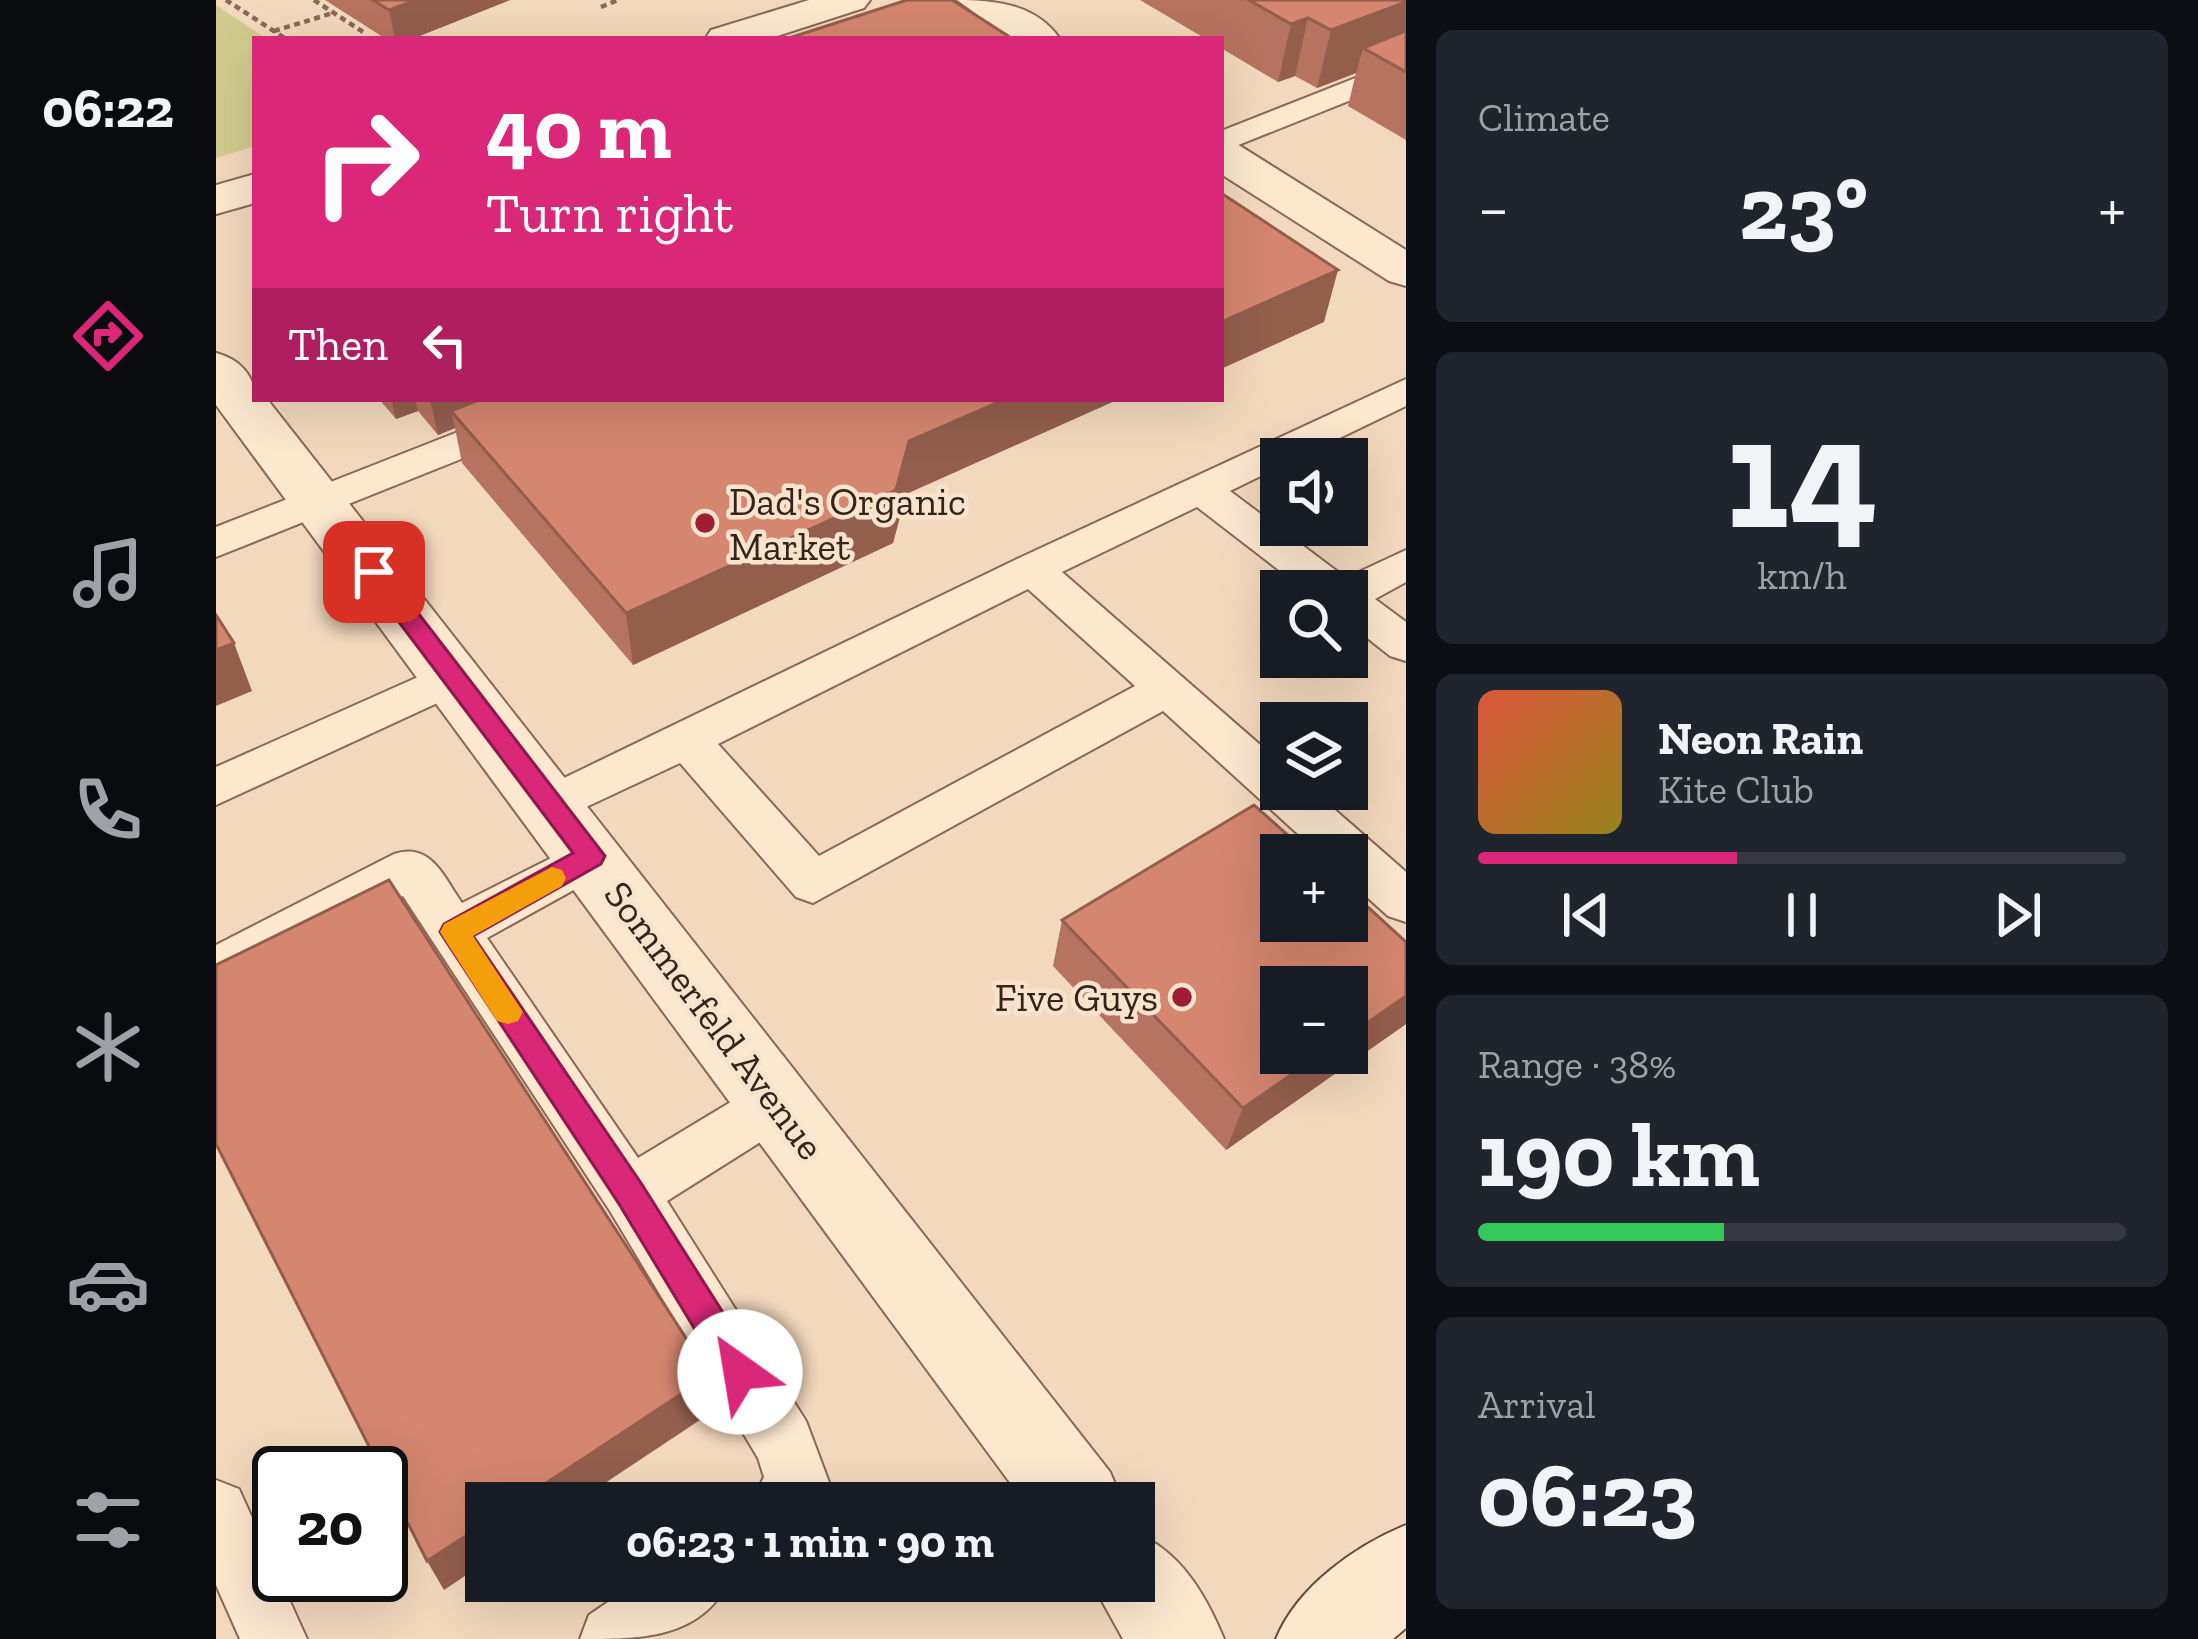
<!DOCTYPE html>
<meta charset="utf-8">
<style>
body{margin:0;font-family:"Zilla Slab",serif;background:#20242c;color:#f1f3f6;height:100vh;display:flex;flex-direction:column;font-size:45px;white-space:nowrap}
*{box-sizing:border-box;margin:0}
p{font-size:39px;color:#9ea1a6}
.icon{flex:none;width:66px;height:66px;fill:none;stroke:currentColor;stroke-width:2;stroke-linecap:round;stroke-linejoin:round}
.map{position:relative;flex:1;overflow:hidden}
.panel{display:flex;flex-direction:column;gap:30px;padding:30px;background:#0d0f14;width:792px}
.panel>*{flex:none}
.hud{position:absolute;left:36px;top:36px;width:972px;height:366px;border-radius:0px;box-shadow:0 12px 48px #0002;background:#db2777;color:#fff;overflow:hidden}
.controls{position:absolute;left:1044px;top:438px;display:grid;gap:24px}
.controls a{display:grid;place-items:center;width:108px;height:108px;border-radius:0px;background:#171b24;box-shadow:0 12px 48px #0002;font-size:60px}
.speed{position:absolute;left:36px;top:1446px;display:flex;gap:24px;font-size:60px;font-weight:700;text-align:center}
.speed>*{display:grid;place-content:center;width:156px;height:156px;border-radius:50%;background:#171b24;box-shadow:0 12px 48px #0002;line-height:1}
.speed .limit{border:6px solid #111;border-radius:18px;background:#fff;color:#111}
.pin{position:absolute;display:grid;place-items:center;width:102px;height:102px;color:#fff;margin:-51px;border-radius:24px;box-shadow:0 6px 18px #0006}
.me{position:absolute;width:132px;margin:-66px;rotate:328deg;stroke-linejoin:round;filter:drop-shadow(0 0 9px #0008)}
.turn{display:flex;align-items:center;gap:42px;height:252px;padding:0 36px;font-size:54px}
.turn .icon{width:156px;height:156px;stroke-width:2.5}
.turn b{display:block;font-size:84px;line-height:102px}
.then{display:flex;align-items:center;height:114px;padding:0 36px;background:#0003;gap:24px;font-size:45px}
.big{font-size:90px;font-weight:700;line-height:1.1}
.panel .widget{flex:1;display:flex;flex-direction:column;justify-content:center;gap:18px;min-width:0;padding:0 42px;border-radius:18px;background:#20242c}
.panel .dial{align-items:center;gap:0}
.dial b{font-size:156px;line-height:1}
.song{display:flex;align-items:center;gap:36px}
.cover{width:144px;height:144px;border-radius:18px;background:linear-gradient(135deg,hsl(10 70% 55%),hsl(50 70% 35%))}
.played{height:12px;border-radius:6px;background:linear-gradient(90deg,#db2777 40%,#363941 40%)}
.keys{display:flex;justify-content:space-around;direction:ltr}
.heat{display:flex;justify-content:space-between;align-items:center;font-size:66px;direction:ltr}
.charge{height:18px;border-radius:9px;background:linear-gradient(90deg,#34c759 38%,#363941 0)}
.trip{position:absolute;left:249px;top:1482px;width:690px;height:120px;border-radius:0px;background:#171b24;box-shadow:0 12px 48px #0002;font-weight:700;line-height:120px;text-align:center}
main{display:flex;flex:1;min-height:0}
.tabs{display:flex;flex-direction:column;width:216px;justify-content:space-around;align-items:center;background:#090b0e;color:#9ea1a6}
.tabs .icon{width:84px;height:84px}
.tabs .current{color:#db2777}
.tabs b{font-size:54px;color:#f1f3f6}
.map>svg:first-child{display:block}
.green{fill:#d0cc8f}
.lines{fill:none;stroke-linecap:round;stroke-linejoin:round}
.service-casing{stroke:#8b6754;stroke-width:4}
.minor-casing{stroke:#8b6754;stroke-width:4}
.secondary-casing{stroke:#6c4837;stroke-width:4}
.path{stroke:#8b6754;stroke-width:4.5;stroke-dasharray:6 4.5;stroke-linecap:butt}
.service{fill:#fce7cf;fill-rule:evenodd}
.minor{fill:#fce7cf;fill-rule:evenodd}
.secondary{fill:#fce7cf;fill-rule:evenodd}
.wall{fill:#b6735f}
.shaded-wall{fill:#945e4d}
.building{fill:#d4866e;stroke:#945e4d;stroke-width:3}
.route{fill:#db2777;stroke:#8e194d;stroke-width:3}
.slow{fill:#f59e0b}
.poi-dot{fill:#9f1e36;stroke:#f8e4cc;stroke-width:4.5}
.labels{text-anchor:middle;stroke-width:9;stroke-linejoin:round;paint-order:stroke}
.poi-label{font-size:39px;fill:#38231a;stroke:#f8e4cc;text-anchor:start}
.street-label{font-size:39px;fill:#38231a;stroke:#f8e4cc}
</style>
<main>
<nav class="tabs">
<b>06:22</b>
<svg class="icon current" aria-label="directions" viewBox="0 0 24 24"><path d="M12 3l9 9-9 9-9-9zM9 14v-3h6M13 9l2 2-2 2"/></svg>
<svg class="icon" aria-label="music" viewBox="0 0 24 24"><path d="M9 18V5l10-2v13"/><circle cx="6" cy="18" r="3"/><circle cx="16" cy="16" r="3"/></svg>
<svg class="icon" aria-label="phone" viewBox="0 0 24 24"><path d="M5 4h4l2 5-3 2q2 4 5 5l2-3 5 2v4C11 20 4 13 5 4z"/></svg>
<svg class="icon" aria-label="climate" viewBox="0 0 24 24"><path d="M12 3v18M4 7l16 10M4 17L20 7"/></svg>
<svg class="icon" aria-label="car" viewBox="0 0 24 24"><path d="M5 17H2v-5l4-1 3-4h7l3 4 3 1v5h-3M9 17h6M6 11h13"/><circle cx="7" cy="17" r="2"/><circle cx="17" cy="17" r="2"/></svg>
<svg class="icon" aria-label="filters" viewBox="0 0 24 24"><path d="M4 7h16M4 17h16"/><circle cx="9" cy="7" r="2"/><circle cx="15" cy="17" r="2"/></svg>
</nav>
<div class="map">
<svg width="1190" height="1639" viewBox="0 0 1190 1639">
<rect width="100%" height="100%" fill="#f2d8bc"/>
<!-- green -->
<polygon class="green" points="0,5 51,39 39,39 39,146 0,158"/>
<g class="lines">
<!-- service casing -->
<g class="service-casing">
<g id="service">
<polygon points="1190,58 1190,78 1005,152 1005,131"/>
<path d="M1190 379V406L1080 459H1065V466L1014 491 1130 578 1190 550V582L1159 599 1190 622V661L1174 656 1131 622V591H1090L981 507 846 572 1065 763V789H1095L1190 872V922L1172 916 1131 879V855H1105L947 711 597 903 580 897 464 763 336 823 319 818 312 805 319 792 801 559ZM812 589 919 686 603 856 502 744Z"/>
<polygon points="326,399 380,399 375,407 0,557 0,527"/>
<polygon points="238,661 254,666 260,677 254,688 0,805 0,767"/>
<path d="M375 838 392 843 399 857 392 871 271 938 422 1158 543 1085 562 1078 581 1085 589 1102 581 1119 451 1201 590 1421 614 1485 606 1503H535L548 1477 542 1458 394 1211 187 896 0 991V945L178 854C215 842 227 876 246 903Z"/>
<polygon points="0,1480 23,1489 91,1639 24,1639 0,1585"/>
<path d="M423 1581H513C484 1639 425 1639 364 1639L373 1615Z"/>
</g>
</g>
<!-- minor casing -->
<g class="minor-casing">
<g id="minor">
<polygon points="593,0 654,0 648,8 552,39 489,39 495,30"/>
<path d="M741 0C779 0 820 4 844 39H795Z"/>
<polygon points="1005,141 1021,144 1190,250 1190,286 1173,281 1005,174"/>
<polygon points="39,174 39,203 0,214 0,185"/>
<path d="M0 353C23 359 39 375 39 399H51L894 1472 907 1503H809L0 405Z"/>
<path d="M918 1532C964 1551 989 1593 1008 1639H907L875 1581H918Z"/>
</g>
</g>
<!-- secondary casing -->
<g class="secondary-casing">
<path id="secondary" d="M1190 1525V1628L1177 1639H1060C1081 1587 1139 1546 1190 1525Z"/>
</g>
<!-- path -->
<g class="path">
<polyline points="10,0 70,39"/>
<polyline points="98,0 147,32"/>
<polyline points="385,7 402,0"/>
<polyline points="58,31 117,13"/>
</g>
<!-- service -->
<use href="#service" class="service"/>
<!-- minor -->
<use href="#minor" class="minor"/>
<!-- secondary -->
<use href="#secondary" class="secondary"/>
</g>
<!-- wall -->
<g class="wall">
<polygon points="109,0 294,0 196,39 170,39"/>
<polygon points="924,0 1190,0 1190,140 1132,106 1140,73 1101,88 1079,76 1062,82 1005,48 1005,39 990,39"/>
<polygon points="163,399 903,399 690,494 677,543 417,665 246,463 239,428 222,435 202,411 180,419"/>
<polygon points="846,920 1190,942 1190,1024 1010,1150 837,966"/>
</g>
<!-- shaded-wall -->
<g class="shaded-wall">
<polygon points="200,0 294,0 196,39 179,39 173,10"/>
<polygon points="1190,2 1190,51 1147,48 1140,73 1101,88 1115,30"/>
<polygon points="1092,18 1079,76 1062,82 1075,24"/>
<polygon points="1122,270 1108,322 1005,369 1005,322"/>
<polygon points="175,399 199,399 202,411 180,419"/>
<polygon points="214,399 314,399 235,411 239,428 222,435"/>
<polygon points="790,399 903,399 690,494 677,543 417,665 410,613 693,441"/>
<polygon points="18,643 36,691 0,706 0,650"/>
<polygon points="1190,996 1190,1024 1010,1150 1027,1108 1107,1053 1131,1053 1131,1037"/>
<polygon points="494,1375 499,1410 359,1503 300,1503"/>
<polygon points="270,1523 270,1562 228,1590 211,1561"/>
</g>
<!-- building -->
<g class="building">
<polygon points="157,0 200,0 173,10"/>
<polygon points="691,0 736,0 797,39 570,39"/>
<polygon points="1033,0 1190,0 1190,2 1115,30 1092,18 1075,24"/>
<polygon points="1190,31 1190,72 1147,48"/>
<polygon points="1005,193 1122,270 1005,322"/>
<polygon points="265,399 790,399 693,441 680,490 410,613 235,411"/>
<polygon points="0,615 18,643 0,650"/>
<polygon points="1038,805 1094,855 1065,855 1065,921 1131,921 1131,888 1190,942 1190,996 1131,1037 1131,987 1065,987 1065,1053 1107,1053 1027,1108 846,920"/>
<polygon points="173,880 494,1375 300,1503 270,1503 270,1523 211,1561 0,1144 0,965"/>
</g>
<!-- route -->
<polygon class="route" points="158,563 166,566 389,856 385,864 257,936 425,1183 537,1360 542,1372 537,1384 524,1389 512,1384 403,1204 224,932 228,924 357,853 149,577 149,566"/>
<!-- slow -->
<polygon class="slow" points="336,867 346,870 350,878 346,886 257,936 307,1012 302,1021 292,1024 281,1021 224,932 228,924"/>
<!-- markers -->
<g class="poi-dot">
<circle cx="489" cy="523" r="12"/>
<circle cx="966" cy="997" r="12"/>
</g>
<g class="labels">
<!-- poi labels -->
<g class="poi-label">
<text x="513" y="515">Dad's Organic<tspan x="513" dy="45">Market</tspan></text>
<text x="942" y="1011" text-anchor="end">Five Guys</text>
</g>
<!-- street labels -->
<g class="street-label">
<text transform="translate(499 1020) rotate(53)" y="14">Sommerfeld Avenue</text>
</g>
</g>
</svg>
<div class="controls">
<a><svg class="icon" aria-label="sound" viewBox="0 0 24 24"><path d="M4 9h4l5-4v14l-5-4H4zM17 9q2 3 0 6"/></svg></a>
<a><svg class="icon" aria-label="search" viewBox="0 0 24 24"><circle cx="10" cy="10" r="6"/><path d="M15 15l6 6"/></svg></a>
<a><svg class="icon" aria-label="layers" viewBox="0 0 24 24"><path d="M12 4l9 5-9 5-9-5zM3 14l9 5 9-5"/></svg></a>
<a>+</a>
<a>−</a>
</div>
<div class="speed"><div class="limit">20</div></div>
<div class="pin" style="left:158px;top:572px;background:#d93025"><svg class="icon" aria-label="arrive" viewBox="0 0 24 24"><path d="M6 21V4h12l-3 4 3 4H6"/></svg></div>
<svg class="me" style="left:524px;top:1372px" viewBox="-20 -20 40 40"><circle r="19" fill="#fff"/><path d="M0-13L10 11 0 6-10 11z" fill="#db2777"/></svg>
<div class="trip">06:23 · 1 min · 90 m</div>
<div class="hud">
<div class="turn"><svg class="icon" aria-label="right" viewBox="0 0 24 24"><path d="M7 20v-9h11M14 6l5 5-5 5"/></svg><div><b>40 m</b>Turn right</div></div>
<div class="then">Then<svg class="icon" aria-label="left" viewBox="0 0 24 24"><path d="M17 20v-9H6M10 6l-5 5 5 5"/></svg></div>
</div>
</div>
<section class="panel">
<div class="widget"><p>Climate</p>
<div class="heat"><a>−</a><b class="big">23°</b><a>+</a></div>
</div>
<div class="widget dial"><b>14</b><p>km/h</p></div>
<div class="widget">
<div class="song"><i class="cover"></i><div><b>Neon Rain</b><p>Kite Club</p></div></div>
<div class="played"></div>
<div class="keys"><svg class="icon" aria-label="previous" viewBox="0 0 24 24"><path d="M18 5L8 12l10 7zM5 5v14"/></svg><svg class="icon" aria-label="pause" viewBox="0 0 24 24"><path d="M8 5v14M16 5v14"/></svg><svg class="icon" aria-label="next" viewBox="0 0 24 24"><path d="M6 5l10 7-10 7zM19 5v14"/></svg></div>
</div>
<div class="widget"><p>Range · 38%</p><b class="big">190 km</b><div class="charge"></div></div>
<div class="widget"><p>Arrival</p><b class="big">06:23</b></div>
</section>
</main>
